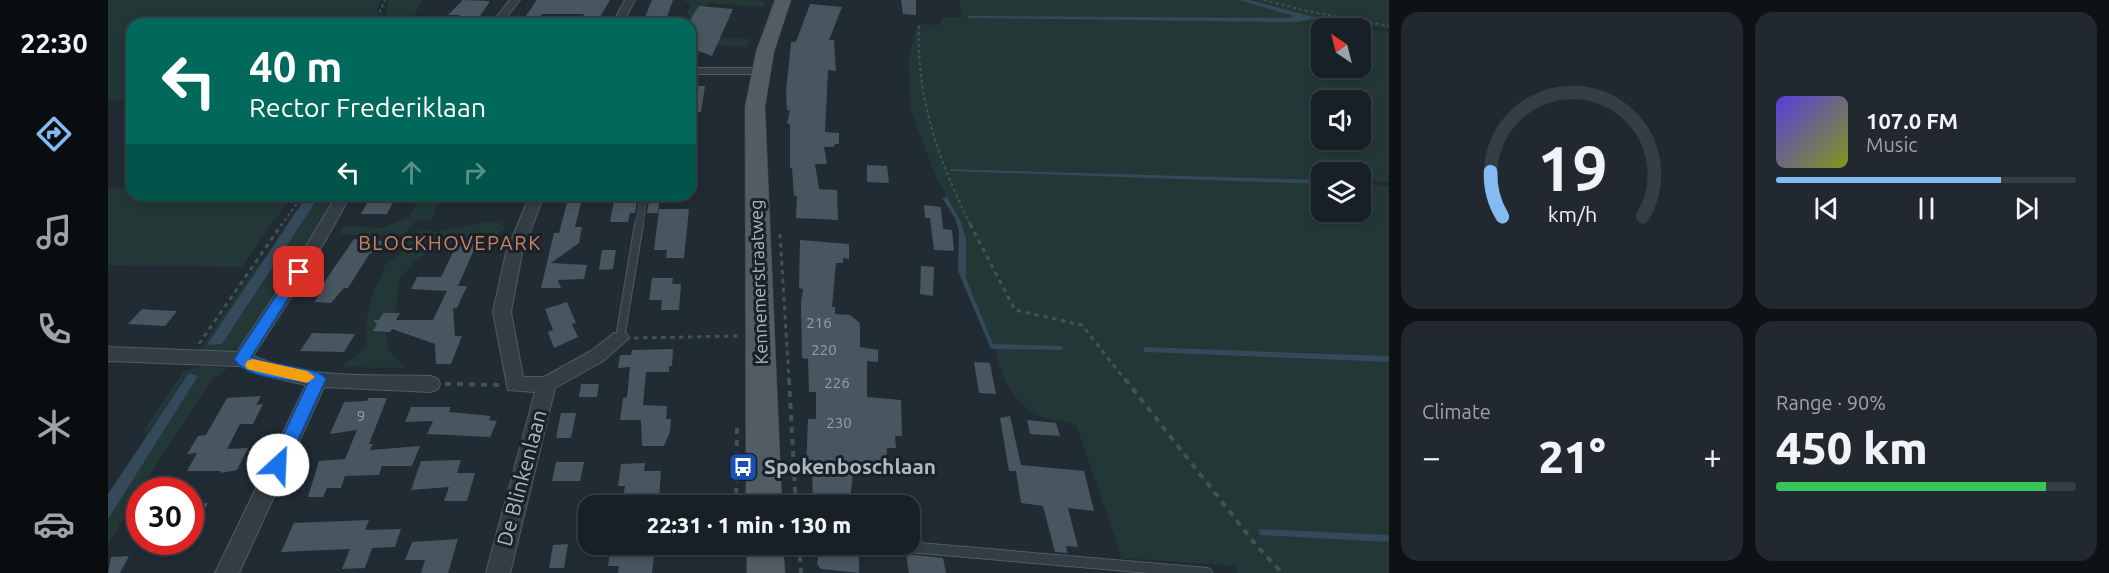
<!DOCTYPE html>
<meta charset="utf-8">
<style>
body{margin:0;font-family:Ubuntu,sans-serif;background:#21282f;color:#f1f3f6;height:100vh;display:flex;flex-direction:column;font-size:22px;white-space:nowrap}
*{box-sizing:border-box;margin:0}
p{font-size:20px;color:#9fa3a7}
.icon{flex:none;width:33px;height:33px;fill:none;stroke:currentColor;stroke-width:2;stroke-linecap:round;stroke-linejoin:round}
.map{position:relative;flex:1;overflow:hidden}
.sheet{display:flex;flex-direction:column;gap:12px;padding:12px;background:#0d1215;width:720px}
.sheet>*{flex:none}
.banner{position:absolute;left:18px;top:18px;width:570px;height:183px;border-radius:18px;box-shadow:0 3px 9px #0003,0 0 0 2px #363e44;background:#00695c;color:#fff;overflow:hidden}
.needle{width:39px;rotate:325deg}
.buttons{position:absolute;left:1203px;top:18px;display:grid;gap:12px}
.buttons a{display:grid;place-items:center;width:60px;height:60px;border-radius:12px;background:#182027;box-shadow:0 3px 9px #0003,0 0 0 2px #363e44;font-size:30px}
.speed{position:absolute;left:18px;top:477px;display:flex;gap:12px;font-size:30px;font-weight:700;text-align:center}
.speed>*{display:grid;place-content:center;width:78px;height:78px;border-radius:50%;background:#182027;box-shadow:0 3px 9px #0003,0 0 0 2px #363e44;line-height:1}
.speed .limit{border:9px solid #d22;background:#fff;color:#111}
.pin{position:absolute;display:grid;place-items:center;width:51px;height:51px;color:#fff;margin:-26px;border-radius:12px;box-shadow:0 3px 9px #0006}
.me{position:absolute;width:66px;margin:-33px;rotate:25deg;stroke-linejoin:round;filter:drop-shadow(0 0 4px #0008)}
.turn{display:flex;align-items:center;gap:21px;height:126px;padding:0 24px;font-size:27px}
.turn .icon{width:78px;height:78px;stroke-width:2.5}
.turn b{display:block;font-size:42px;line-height:51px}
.lanes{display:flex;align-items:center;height:57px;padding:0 24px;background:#0003;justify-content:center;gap:30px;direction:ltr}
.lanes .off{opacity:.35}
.big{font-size:45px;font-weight:800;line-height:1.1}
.sheet .card{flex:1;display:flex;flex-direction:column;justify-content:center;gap:9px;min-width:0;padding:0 21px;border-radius:18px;background:#21282f}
.sheet .dial{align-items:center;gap:0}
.dial svg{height:156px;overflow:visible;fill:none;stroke:#363e44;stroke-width:7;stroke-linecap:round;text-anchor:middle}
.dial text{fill:#f1f3f6;stroke:none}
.song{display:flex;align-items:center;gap:18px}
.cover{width:72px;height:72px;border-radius:9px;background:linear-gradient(135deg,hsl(250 70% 55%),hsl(70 70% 35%))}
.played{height:6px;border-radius:3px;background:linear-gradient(90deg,#83bbf2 75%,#363e44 75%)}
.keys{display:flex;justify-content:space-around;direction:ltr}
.heat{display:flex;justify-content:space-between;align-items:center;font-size:33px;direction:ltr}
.charge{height:9px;border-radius:4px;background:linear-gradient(90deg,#34c759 90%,#363e44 0)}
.sheet .tiles{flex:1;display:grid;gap:12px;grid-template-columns:repeat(2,1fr)}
.trip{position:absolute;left:470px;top:495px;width:342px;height:60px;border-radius:18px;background:#182027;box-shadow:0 3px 9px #0003,0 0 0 2px #363e44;font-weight:800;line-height:60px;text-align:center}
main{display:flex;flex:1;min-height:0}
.tabs{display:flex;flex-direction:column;width:108px;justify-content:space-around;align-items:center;background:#0a0d10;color:#9fa3a7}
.tabs .icon{width:42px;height:42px}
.tabs .selected{color:#83bbf2}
.tabs b{font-size:27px;color:#f1f3f6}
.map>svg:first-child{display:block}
.green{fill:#233836;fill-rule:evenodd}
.water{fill:#344a5b}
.building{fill:#485660}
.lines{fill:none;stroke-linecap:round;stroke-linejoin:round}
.lane-far2-casing{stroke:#515b63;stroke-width:8}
.lane-far1-casing{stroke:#515b63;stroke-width:10}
.lane-casing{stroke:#515b63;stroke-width:12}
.street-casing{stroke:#515b63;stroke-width:2}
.primary-casing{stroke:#3d464f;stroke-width:1}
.path-far2{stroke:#415454;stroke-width:2;stroke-dasharray:3 3;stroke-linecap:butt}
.path-far1{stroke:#415454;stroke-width:3;stroke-dasharray:4.5 4.5;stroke-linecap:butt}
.path{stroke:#415454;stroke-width:4;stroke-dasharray:6 6;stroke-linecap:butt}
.lane-far2{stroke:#333d45;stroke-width:7}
.lane-far1{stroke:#333d45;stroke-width:8}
.lane{stroke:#333d45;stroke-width:10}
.street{fill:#333d45;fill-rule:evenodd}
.primary{fill:#515c65;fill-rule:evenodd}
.route{fill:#1a73e8;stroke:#114b97;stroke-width:1.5}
.slow{fill:#f59e0b}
.labels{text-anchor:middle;stroke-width:6;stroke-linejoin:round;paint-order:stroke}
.number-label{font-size:15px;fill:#94a0aa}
.street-label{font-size:18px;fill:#adb8c2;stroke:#19222a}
.neighbourhood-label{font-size:20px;letter-spacing:1.5px;fill:#cd805e;stroke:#19222a}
.near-poi-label{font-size:21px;font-weight:bold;fill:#adb8c2;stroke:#19222a;text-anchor:start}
.near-street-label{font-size:21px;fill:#adb8c2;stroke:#19222a}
</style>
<main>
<nav class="tabs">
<b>22:30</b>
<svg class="icon selected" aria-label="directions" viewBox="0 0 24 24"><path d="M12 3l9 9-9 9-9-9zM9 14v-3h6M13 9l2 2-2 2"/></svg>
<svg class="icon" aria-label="music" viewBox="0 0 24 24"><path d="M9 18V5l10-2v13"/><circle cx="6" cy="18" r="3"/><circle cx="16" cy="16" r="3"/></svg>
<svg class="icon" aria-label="phone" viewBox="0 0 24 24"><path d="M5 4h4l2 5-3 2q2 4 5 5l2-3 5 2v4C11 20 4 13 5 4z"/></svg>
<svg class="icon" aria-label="climate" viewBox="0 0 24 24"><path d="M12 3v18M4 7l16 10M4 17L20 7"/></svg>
<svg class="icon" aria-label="car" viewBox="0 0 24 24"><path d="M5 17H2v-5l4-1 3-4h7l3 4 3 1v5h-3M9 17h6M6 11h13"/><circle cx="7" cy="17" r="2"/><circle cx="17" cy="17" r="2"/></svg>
</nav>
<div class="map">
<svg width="1281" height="573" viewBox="0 0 1281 573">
<rect width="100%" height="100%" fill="#202b34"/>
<!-- green -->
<g class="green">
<polygon points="0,0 273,0 269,10 272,24 24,24 24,100 0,99"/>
<polygon points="281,0 315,0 301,24 280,24 278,9"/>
<polygon points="645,0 658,2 656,7 600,3 593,13 596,15 625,20 595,20 588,36 642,39 638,47 593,44 589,66 582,66 582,24 575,24 583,4 575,0"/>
<path d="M851 0H1281V29L1229 20 1230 23 1281 32V182L1253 181 1252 172H1214L1213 180 842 169 1213 184 1214 212H1252L1253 185 1281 186V356L1036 347V352L1281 362V573H1130L1127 566 1014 558 969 427C960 421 948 421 938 418 906 407 894 379 887 349L955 350 885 344 858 278 853 222 829 179 803 112 801 59 809 24 831 25 835 17H854ZM1214 28H1252V68H1214ZM1214 100H1252V140H1214Z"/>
<polygon points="0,188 24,189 24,195 184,195 134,267 0,265"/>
<polygon points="212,195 230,195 136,343 125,351 91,351 150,263 153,264 125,306 114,344"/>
<polygon points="312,195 333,195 324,219 307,221 297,234 261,236 232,234 236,226 274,228 302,216"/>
<path d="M380 222 394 223 397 229 383 238H354L323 249 306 261 291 280 287 316 278 335 280 349 296 368 232 367 259 347C258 327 259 307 267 289 271 280 275 276 276 266L291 256 302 243 300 236 314 230 326 232Z"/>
<polygon points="95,366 120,368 104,379 32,490 0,545 0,519 89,374 81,374 39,435 36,430 76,371"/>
</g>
<!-- water -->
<g class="water">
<polygon points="1131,0 1141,0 1209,18 1188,22 860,18 860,16 1182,18 1186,16"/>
<polygon points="842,169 1213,180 1214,184 842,171"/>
<polygon points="199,195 212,195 114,344 99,345"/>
<polygon points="839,197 853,222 858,240 858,278 885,344 954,346 955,350 883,349 850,271 851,232 847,218 834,198"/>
<polygon points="1036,347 1281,356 1281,362 1036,352"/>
<polygon points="81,373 90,376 0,519 0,494"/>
<polygon points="1150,529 1281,535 1281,542 1152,535"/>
</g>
<!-- building -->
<g class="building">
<polygon points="355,0 381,1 381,3 370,19 349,18 352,15 340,15"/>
<polygon points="429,0 502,0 489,22 473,21 476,14 434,14 429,23 413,23"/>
<polygon points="544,0 565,0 559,17 554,16 551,24 534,24"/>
<polygon points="793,0 808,0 808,15 795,14"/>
<polygon points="702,4 734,7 721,40 726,40 728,71 720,70 717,132 731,133 731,144 727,144 726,147 716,147 719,164 707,164 711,189 729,190 730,220 688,218 689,196 686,196 684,168 682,168 682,124 679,123 682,110 679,110 678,92 683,42 688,42"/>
<polygon points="591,6 625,9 604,56 582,48 583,18"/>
<polygon points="582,86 597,86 593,112 582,112"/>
<polygon points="759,165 779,166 781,183 759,182"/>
<polygon points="264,195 289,195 279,214 253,214"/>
<polygon points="461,195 475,195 467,227 474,227 471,243 443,263 479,265 476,279 450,280 453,288 433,288 446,233 451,233"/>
<polygon points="507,195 530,195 527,213 522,213 520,222 502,222"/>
<polygon points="542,195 552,195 550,213 539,213"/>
<polygon points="816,205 833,207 835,229 844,230 846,251 826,250 822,218 817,218"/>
<polygon points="551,209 581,209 576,258 558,258 559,250 546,250"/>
<polygon points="246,239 275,241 267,253 262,253 240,288 236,288 223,303 206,302 212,294 208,294"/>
<polygon points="692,240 741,244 741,259 735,258 735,263 728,263 724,307 727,307 727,314 742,315 752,323 752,347 770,350 770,362 759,361 759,397 793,400 794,436 787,436 788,448 779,448 778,476 745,473 742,499 738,499 738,506 705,506 704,472 698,471 700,419 708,419 708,392 701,392 700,359 694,358 693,303 695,289 691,288"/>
<polygon points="350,242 369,243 350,286 359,286 349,308 345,308 347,336 354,336 343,364 328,364 327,344 284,329 282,332 265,331 269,324 265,320 271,320 275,313 292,313 288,320 325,320 339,291 303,289 309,277 333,277"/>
<polygon points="494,250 508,250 505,269 491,270"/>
<polygon points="813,266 826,267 825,296 812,294"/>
<polygon points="544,278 565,278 564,284 573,284 571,310 553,310 554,300 541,300"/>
<polygon points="459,302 468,323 464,324 470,337 446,348 440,332 445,330 437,309"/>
<polygon points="34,309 46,310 69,311 57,326 20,324"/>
<polygon points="204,333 247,334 236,352 192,351"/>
<polygon points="565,349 564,366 561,366 561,372 538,372 535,405 559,406 558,419 563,419 562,432 556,446 534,446 533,420 512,420 515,398 519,397 522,367 510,368 512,355 523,355 524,350"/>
<polygon points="866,362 882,363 888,394 871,393"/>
<polygon points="473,384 491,384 489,397 471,397"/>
<polygon points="153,396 148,405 155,404 145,424 132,424 119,449 140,448 129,470 112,473 113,471 79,471 89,453 79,454 90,436 98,435 119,398"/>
<polygon points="260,398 279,398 261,444 265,444 262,450 312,446 304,466 274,466 271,475 237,476 233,488 219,488 215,497 200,497 211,461 237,459 249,430 222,434 236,402 259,401"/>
<polygon points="303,407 343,407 341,412 383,416 381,420 389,421 382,437 319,434 325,421 297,422"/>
<polygon points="453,413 468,413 463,438 448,438"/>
<polygon points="902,416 913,465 976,471 986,511 960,508 970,547 958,546 959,553 947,552 935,506 913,503 908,471 901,471 892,418"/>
<polygon points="919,420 948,423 952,436 922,434"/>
<polygon points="353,460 349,473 367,473 359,501 336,501 341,487 303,490 313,461"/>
<polygon points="448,462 476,462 472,481 444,481"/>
<polygon points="537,463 536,471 553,471 551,499 515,499 517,486 510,486 513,464"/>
<polygon points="100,503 82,535 82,504"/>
<polygon points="261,520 257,530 293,529 287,547 264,548 257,568 234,569 242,549 173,552 186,523"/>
<polygon points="350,539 340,573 313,573 317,560 297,560 304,542"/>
<polygon points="460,544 456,568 441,568 445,545"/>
<polygon points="503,544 521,544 521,548 547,548 544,573 510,573 511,566 500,566"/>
<polygon points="712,546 751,550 751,573 713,569 709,564"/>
<polygon points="798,554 835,558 838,573 801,573"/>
<polygon points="21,556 12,573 0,573 3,557"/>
</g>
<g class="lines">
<!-- lane-far2 casing -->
<g class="lane-far2-casing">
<polyline id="lane-far2" points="531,226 536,195"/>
</g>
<!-- lane-far1 casing -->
<g class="lane-far1-casing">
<polyline id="lane-far1" points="512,338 531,224"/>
</g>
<!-- lane casing -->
<g class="lane-casing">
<polyline id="lane" points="765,544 1099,573"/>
</g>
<!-- street casing -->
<g class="street-casing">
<g id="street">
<polygon points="402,0 412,0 393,24 383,24"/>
<polygon points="517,0 527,0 514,24 504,24"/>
<polygon points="582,68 651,68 657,71 651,74 582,74"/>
<path d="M229 195H243L197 276 145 356C200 380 264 374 323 376L330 379 332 384 330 389 323 392 216 387 131 573H107L198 385 154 375 132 366 0 361V347L129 352 185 268Z"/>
<polygon points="422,195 436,195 414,253 403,312 415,377 436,377 483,351 506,333 518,333 521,338 495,361 447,388 402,573 378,573 427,392 400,390 385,312 398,253"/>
</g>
</g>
<!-- primary casing -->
<g class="primary-casing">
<g id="primary">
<polygon points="667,0 683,0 666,52 657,107 674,506 638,506 637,107 648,52"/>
<polygon points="639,544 675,544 677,573 639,573"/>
</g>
</g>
<!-- path-far2 -->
<g class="path-far2">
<polyline points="1156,0 1203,12 1281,26"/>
<polyline points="276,24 272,11 277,0"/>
<path d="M811 26C808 98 831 162 863 226"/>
<polyline points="173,226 195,195"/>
</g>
<!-- path-far1 -->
<g class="path-far1">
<polyline points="862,224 907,310 974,325 1018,381"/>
<polyline points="672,234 681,381"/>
<polyline points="526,338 630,336"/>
<polyline points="91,344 174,224"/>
</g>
<!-- path -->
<g class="path">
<polyline points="681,379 688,506"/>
<polyline points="1017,379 1148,545 1174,573"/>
<polyline points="337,384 394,385"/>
<polyline points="628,506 629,423"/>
<polyline points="691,544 693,573"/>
</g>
<!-- lane-far2 -->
<use href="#lane-far2" class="lane-far2"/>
<!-- lane-far1 -->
<use href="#lane-far1" class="lane-far1"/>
<!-- lane -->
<use href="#lane" class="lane"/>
<!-- street -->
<use href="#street" class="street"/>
<!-- primary -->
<use href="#primary" class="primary"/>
</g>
<!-- route -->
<path class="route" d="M191 267 197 272 143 357C158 365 212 367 218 379L176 470 170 473 164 470 161 465 200 383C180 379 138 379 126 359L186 269Z"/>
<!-- slow -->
<polygon class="slow" points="145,359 199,371 207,377 199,383 139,369 137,365 139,361"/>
<!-- icons -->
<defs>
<g id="bus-square" transform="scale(1.5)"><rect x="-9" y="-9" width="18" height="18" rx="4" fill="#1a4fb4" stroke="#19222a"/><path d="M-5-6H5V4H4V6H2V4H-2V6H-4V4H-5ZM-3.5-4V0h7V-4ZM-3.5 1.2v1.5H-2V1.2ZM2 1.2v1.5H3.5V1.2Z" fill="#fff"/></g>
</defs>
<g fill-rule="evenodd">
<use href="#bus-square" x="635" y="467"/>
</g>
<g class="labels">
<!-- number labels -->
<g class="number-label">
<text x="711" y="328">216</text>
<text x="716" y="355">220</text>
<text x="729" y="388">226</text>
<text x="253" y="421">9</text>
<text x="731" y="428">230</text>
</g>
<!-- street labels -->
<g class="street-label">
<text transform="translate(651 282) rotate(-92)" y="6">Kennemerstraatweg</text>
</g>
<!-- neighbourhood labels -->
<g class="neighbourhood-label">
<text x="342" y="250">BLOCKHOVEPARK</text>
</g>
<!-- near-poi labels -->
<g class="near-poi-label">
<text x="656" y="474">Spokenboschlaan</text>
</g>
<!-- near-street labels -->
<g class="near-street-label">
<text transform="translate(414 478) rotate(-75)" y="7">De Blinkenlaan</text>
</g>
</g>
</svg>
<div class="buttons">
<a><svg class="needle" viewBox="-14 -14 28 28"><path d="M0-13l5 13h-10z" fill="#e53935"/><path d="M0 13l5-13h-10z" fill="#9fa3a7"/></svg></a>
<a><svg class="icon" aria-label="sound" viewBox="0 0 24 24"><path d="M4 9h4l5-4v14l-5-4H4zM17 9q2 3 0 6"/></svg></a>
<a><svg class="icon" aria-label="layers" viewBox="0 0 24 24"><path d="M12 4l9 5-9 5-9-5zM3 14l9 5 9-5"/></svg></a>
</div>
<div class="speed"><div class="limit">30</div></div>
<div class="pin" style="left:191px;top:272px;background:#d93025"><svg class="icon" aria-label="arrive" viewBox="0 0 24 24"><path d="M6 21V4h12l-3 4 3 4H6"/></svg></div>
<svg class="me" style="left:170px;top:465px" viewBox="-20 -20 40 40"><circle r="19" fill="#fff"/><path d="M0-13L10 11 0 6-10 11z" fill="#1a73e8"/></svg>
<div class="trip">22:31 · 1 min · 130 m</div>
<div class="banner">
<div class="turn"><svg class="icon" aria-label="left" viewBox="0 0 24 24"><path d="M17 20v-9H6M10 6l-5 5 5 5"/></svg><div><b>40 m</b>Rector Frederiklaan</div></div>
<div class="lanes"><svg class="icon" aria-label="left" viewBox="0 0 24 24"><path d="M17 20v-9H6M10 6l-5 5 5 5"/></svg><svg class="icon off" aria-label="ahead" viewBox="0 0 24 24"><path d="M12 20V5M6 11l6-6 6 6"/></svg><svg class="icon off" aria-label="right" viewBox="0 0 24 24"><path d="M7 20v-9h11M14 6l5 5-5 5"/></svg></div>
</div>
</div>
<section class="sheet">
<div class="tiles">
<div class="card dial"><svg viewBox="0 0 100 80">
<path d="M14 69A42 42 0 1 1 86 69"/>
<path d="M14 69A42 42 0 0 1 8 46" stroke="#83bbf2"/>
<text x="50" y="56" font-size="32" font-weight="700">19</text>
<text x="50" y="72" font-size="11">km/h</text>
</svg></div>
<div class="card">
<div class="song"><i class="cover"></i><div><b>107.0 FM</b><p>Music</p></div></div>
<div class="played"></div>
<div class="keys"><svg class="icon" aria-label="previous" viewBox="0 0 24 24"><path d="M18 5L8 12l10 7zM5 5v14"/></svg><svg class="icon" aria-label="pause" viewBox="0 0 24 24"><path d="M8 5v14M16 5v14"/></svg><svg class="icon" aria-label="next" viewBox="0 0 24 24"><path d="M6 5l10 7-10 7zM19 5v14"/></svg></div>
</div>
<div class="card"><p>Climate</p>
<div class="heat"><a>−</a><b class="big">21°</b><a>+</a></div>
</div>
<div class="card"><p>Range · 90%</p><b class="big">450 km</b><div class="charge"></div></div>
</div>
</section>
</main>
